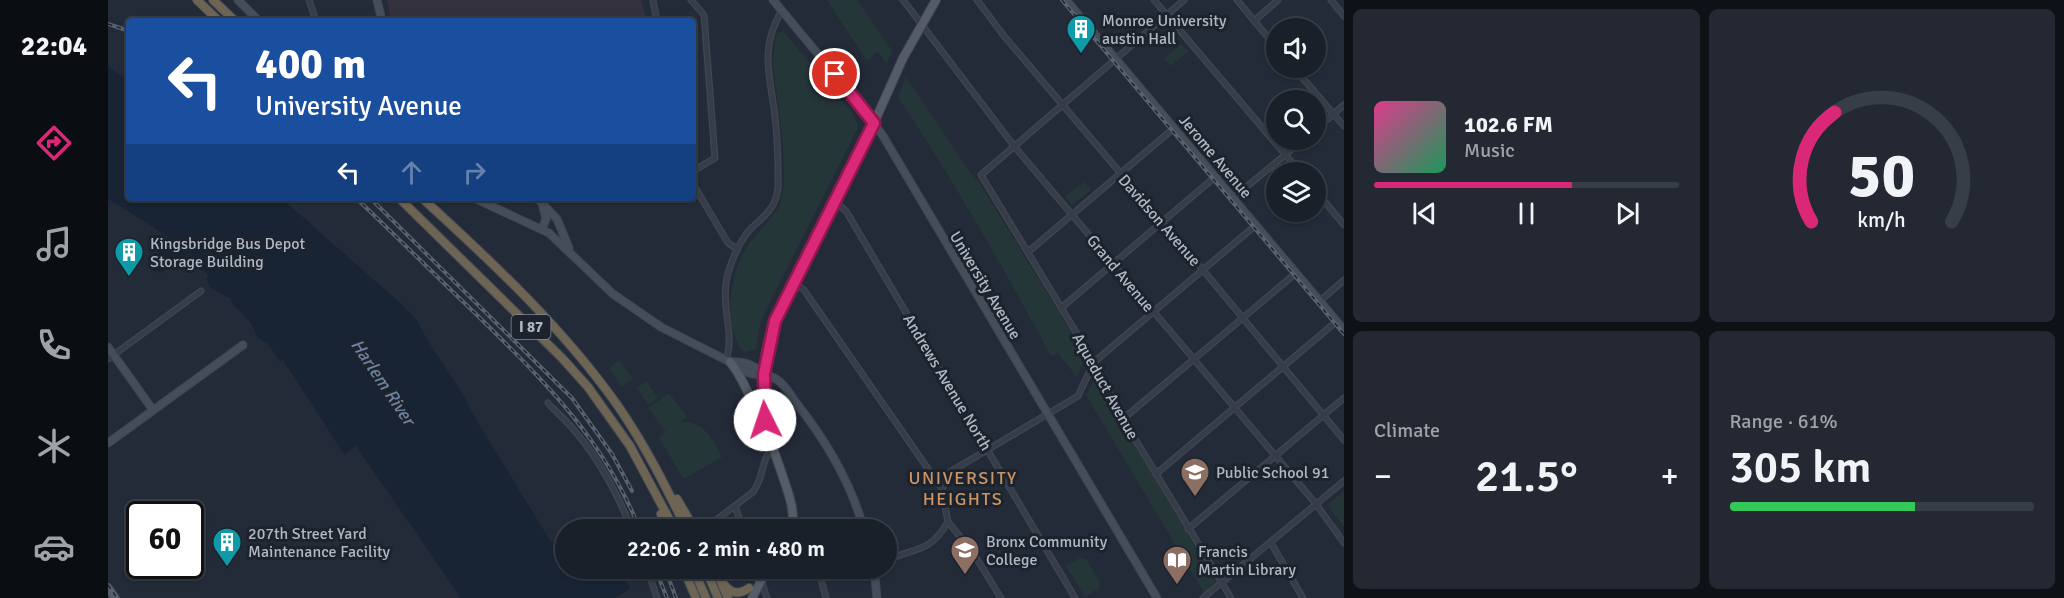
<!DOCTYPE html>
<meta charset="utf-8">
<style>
body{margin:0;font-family:Signika,sans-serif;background:#232832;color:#f1f3f6;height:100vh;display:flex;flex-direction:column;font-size:22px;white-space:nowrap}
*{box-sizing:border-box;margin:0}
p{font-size:20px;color:#9fa3a8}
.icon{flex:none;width:33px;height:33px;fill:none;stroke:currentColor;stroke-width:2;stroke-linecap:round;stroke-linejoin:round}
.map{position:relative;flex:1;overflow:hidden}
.panel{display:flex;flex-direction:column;gap:9px;padding:9px;background:#0e1217;width:720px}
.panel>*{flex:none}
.hud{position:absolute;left:18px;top:18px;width:570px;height:183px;border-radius:6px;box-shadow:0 2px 4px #0004,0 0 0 2px #383e47;background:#1a4fa0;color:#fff;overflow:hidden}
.fabs{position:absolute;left:1158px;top:18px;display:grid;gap:12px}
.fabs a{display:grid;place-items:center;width:60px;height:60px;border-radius:50%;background:#1a202a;box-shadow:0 2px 4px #0004,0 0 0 2px #383e47;font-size:30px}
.speed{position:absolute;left:18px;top:501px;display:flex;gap:12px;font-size:30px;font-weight:700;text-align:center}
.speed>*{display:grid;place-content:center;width:78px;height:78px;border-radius:50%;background:#1a202a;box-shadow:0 2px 4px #0004,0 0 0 2px #383e47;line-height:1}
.speed .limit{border:3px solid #111;border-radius:9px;background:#fff;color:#111}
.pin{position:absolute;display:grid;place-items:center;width:51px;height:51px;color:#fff;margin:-26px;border:3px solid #fff;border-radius:50%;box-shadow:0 2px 6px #0007}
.me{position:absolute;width:66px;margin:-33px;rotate:356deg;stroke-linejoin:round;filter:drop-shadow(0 0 4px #0008)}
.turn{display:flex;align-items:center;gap:21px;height:126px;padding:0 30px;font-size:27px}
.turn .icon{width:78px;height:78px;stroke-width:2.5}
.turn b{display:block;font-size:42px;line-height:51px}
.lanes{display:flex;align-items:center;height:57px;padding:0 30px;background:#0003;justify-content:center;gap:30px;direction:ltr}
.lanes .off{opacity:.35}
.big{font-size:45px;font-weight:600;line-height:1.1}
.panel .widget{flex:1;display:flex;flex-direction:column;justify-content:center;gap:9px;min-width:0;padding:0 21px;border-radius:9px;background:#232832}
.panel .dial{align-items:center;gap:0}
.dial svg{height:156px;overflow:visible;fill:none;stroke:#383e47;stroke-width:7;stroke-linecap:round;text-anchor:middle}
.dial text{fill:#f1f3f6;stroke:none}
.song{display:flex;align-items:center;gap:18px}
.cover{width:72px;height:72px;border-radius:9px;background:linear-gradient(135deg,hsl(330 70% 55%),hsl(150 70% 35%))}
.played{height:6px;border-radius:3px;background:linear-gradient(90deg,#db2777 65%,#383e47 65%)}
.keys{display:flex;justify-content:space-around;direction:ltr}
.heat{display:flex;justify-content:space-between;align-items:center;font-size:33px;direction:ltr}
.charge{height:9px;border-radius:4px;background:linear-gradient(90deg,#34c759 61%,#383e47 0)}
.panel .tiles{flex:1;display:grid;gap:9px;grid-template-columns:repeat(2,1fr)}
.trip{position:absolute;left:447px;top:519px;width:342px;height:60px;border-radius:30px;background:#1a202a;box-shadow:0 2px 4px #0004,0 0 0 2px #383e47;font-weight:600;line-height:60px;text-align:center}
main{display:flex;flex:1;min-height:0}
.dock{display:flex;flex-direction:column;width:108px;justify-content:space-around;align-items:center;background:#0a0d11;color:#9fa3a8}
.dock .icon{width:42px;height:42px}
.dock .active{color:#db2777}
.dock b{font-size:27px;color:#f1f3f6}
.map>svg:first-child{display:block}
.medical{fill:#33313d}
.green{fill:#253639}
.water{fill:#182334}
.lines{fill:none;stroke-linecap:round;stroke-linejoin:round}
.street-casing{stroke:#404751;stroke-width:7}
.secondary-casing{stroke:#404751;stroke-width:9}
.primary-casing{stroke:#404751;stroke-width:10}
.highway-casing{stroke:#414853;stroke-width:10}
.street{stroke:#373d48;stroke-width:4.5}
.secondary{stroke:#454d5b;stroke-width:7}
.primary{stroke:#555c68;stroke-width:8}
.highway{stroke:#6e6454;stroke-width:8}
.rail-casing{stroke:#59616f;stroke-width:4}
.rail{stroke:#1c232d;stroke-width:1.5;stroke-dasharray:4.5;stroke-linecap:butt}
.route-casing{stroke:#8e194d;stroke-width:15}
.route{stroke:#db2777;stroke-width:10}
.labels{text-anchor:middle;stroke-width:6;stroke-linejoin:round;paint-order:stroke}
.shield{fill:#1c232d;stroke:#848b97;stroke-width:1.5}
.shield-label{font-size:15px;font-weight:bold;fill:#b1b8c4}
.poi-label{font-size:16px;fill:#b1b8c4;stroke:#1c232d;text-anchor:start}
.street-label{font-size:16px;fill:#b1b8c4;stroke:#1c232d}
.water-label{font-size:18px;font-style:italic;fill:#6d82a1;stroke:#1c232d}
.neighbourhood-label{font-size:18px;letter-spacing:1.5px;fill:#ca9466;stroke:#1c232d}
</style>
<main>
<nav class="dock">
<b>22:04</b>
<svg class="icon active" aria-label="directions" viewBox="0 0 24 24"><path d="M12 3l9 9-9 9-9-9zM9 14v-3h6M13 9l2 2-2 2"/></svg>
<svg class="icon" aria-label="music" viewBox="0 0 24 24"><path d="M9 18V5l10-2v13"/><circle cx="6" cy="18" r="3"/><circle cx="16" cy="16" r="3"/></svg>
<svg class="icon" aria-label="phone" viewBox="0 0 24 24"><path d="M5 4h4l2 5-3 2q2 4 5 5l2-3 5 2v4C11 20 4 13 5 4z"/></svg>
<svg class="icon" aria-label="climate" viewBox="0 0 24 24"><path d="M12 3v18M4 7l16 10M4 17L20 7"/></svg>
<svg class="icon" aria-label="car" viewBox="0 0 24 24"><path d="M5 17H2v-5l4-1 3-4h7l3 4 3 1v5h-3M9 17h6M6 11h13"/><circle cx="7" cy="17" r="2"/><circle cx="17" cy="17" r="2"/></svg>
</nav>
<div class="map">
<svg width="1236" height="598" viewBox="0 0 1236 598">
<rect width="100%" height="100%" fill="#232b38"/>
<!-- medical -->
<polygon class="medical" points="279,0 533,0 539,21 283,21"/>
<!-- green -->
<g class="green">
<polygon points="719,0 749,0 784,51 778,64 770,51 759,61"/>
<path d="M675 31 746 115 750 128 658 309 652 325 648 349 636 352C628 346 626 333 624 323 619 292 627 258 649 234 658 223 668 215 673 201 676 191 676 179 676 169 675 149 674 129 671 110 668 83 661 59 669 33Z"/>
<polygon points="1073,44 1080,51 1063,66 1056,59"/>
<path d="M798 77 861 171 871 182 964 334 977 359 969 377 950 353 943 356C895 267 846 181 790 97Z"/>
<polygon points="976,182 983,190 964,205 957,196"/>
<polygon points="511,360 525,379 514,387 501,368"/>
<polygon points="989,375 1013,421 1108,582 1096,593 978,395"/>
<polygon points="538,381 550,398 540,405 529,388"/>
<path d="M561 393 579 417 572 422C596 420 604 439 614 457L576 479 551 438 558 432 540 408Z"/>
<polygon points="1236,491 1236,527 1219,505"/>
<polygon points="972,558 978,559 992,583 991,588 977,597 958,566"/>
</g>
<!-- water -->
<path class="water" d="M0 66 21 81V198H173L290 301 308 319 318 338 353 391 369 421 443 542 457 540 458 568 508 569 523 588 507 598H351V595L248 446 236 454 175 360 172 362 160 344 149 337 143 323 123 302V299L101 287 99 280 100 275 80 255 52 273 43 270 42 260 62 245 64 241C44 225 21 212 0 199Z"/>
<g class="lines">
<!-- street casing -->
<g class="street-casing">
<g id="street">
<polyline points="201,0 208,21"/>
<polyline points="545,0 549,21"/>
<polyline points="583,0 596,15 607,158 585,171"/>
<polyline points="795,0 906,146 1208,504 1236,543"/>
<polyline points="869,0 896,36 1095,270 1236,440"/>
<polyline points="1046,0 1192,172"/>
<polyline points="1076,0 873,175 986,362 1015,419 1123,598"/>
<polyline points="1129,0 1168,47"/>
<polyline points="1223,0 1236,16"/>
<polyline points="1146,21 1170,0"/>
<polyline points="1186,68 1236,126"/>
<polyline points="1208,129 1236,105"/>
<polyline points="585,184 620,243 629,249"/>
<polyline points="1208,191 1236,225"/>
<polyline points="1125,198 1195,140"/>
<polyline points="726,201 738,211 967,598"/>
<polyline points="920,252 1066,128"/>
<polyline points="685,282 696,290 834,489"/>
<polyline points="1212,301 1236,280"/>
<polyline points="953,308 1107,177"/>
<polyline points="0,359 93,291"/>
<path d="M618 360C628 331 610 304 621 270 625 257 631 244 639 233 650 220 665 213 669 194 671 187 670 179 670 171 670 153 669 135 667 116 662 75 651 49 674 10"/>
<path d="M440 403C448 412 458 420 466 430 490 458 510 495 524 530"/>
<polyline points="1015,419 1188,273"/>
<polyline points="1048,474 1229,321"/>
<polyline points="627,506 635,530"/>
<polyline points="686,518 697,530"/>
<polyline points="840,522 864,551 893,598"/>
<polyline points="1080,529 1236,398"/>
<path d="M595 530 645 492C656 478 653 459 665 447"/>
<polyline points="1163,543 1195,598"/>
<path d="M778 561C808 546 820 555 840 522L834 489 842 472 970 396 986 362 1148 225"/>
<polyline points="539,568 549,598"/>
<polyline points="649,568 659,598"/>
<polyline points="710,568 718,598"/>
<polyline points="1095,598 1236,481"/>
</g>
</g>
<!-- secondary casing -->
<g class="secondary-casing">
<g id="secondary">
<polyline points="130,0 151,21"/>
<polyline points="269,0 274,21"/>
<polyline points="665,0 758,112 775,136 1049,598"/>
<polyline points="958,0 1236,330"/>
<path d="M366 198 441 233 505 294 553 327 622 362C629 367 637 373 646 374 654 375 661 374 668 379 677 384 683 396 689 404 719 442 743 482 756 530"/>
<polyline points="429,198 449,219 461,248"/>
<polyline points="434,229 438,219 435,207"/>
<polyline points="0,347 45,410"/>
<path d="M623 362C637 361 645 365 656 374"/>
<polyline points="0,443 135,345"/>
<polyline points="766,568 769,598"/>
</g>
</g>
<!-- primary casing -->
<g class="primary-casing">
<g id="primary">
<path d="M622 362C638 382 644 405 656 428"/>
<path d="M684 530C688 509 679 490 673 471 667 454 660 436 657 417 651 384 656 343 670 312L766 123 795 58 828 0"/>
<polyline points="0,588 7,598"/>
<polyline points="644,598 660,568"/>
</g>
</g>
<!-- highway casing -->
<g class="highway-casing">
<g id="highway">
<polyline points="89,0 111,21"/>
<polyline points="105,0 127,21"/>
<polyline points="291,198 454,358 480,387 522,446 567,530"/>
<path d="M314 198C385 263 455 328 510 406 537 445 558 487 579 530"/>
<polyline points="569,499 587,530"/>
<polyline points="553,514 559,530"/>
<polyline points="575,568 588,598"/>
<polyline points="585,568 598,598"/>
<polyline points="597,568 610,598"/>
<polyline points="607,568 620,598"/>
<path d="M612 579C621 592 628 597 641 588"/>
</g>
</g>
<!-- street -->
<use href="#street" class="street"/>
<!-- secondary -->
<use href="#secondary" class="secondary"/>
<!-- primary -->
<use href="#primary" class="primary"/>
<!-- highway -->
<use href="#highway" class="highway"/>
<!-- rail casing -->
<g class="rail-casing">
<g id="rail">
<polyline points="954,0 1236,334"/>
<polyline points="0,24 21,31"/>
<path d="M248 198C289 237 329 277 370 316 438 383 496 439 532 530"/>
<polyline points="262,198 464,398 504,454 524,491"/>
<polyline points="547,568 559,598"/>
<polyline points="557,568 568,598"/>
<polyline points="0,585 9,598"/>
</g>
</g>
<!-- rail -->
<use href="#rail" class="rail"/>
</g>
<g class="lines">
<!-- route casing -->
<g class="route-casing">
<polyline id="route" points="657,420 656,374 667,321 766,123 727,74"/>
</g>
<!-- route -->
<use href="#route" class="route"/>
</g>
<!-- icons -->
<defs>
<g id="building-pin" transform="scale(1.5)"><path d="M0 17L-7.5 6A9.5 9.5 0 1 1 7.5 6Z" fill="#0f9aa8" stroke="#1c232d"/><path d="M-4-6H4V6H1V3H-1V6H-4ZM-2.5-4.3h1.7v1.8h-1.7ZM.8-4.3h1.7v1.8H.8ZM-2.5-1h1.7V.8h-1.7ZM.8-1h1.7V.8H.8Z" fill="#fff"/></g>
<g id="school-pin" transform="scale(1.5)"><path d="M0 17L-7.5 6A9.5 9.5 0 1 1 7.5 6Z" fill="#8d6e63" stroke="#1c232d"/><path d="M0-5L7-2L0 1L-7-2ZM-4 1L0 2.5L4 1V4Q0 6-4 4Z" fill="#fff"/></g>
<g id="university-pin" transform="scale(1.5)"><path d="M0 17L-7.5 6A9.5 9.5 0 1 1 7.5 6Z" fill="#8d6e63" stroke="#1c232d"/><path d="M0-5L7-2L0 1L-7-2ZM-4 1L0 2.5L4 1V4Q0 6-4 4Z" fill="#fff"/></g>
<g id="library-pin" transform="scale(1.5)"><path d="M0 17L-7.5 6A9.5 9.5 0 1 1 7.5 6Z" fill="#8d6e63" stroke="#1c232d"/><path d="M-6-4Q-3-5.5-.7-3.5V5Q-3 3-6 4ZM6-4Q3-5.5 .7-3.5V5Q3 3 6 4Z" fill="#fff"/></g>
</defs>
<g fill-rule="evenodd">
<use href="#building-pin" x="973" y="29"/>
<use href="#building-pin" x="21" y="252"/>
<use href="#school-pin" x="1087" y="472"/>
<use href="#building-pin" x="119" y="542"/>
<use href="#university-pin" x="857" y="550"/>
<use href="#library-pin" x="1069" y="560"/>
</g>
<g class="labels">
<!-- shield labels -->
<rect class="shield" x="403.5" y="315" width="39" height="24" rx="4.5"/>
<g class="shield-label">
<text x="423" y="332">I 87</text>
</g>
<!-- poi labels -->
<g class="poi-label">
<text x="994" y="26">Monroe University<tspan x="994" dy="18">austin Hall</tspan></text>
<text x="42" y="249">Kingsbridge Bus Depot<tspan x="42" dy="18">Storage Building</tspan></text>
<text x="1108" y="478">Public School 91</text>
<text x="140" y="539">207th Street Yard<tspan x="140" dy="18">Maintenance Facility</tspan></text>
<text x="878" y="547">Bronx Community<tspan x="878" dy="18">College</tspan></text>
<text x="1090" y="557">Francis<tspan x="1090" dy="18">Martin Library</tspan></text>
</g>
<!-- street labels -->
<g class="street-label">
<text transform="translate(1108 156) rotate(50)" y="6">Jerome Avenue</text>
<text transform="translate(1052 220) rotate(49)" y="6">Davidson Avenue</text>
<text transform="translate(1013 273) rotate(50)" y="6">Grand Avenue</text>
<text transform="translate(878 285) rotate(59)" y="6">University Avenue</text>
<text transform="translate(840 382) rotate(59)" y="6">Andrews Avenue North</text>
<text transform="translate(998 386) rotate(61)" y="6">Aqueduct Avenue</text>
</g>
<!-- water labels -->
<g class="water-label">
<text transform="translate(275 382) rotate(56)" y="6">Harlem River</text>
</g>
<!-- neighbourhood labels -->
<g class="neighbourhood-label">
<text x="855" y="484">UNIVERSITY<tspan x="855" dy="21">HEIGHTS</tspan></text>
</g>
</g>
</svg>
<div class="fabs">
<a><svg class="icon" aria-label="sound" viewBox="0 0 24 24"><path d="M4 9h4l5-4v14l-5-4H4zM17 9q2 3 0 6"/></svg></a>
<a><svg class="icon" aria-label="search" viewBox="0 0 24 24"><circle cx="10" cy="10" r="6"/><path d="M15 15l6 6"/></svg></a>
<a><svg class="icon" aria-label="layers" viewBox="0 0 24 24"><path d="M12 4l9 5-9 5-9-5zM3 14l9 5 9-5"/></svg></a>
</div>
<div class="speed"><div class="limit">60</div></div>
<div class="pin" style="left:727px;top:74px;background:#d93025"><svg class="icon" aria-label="arrive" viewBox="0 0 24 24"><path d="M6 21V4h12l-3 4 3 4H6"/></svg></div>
<svg class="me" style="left:657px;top:420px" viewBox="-20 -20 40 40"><circle r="19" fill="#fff"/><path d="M0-13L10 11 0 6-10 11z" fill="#db2777"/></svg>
<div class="trip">22:06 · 2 min · 480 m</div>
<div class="hud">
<div class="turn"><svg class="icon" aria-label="left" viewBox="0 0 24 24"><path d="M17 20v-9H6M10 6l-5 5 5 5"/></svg><div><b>400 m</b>University Avenue</div></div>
<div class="lanes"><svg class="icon" aria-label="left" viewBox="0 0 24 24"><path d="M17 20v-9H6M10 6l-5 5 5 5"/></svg><svg class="icon off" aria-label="ahead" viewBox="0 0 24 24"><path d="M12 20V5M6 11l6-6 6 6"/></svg><svg class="icon off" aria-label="right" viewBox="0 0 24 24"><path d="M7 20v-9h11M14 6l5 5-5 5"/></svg></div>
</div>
</div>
<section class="panel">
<div class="tiles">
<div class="widget">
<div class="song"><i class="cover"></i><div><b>102.6 FM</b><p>Music</p></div></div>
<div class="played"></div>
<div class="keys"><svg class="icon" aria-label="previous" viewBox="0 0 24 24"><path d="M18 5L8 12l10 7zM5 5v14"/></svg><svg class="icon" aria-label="pause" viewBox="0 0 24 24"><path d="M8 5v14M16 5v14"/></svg><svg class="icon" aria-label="next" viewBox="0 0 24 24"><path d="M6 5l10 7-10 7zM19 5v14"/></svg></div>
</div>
<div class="widget dial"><svg viewBox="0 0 100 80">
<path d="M14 69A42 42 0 1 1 86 69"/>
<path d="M14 69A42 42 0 0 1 26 13" stroke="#db2777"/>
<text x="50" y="56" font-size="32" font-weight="700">50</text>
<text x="50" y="72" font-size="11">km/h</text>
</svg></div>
<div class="widget"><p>Climate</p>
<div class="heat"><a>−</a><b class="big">21.5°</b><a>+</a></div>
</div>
<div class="widget"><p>Range · 61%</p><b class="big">305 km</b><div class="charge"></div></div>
</div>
</section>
</main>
